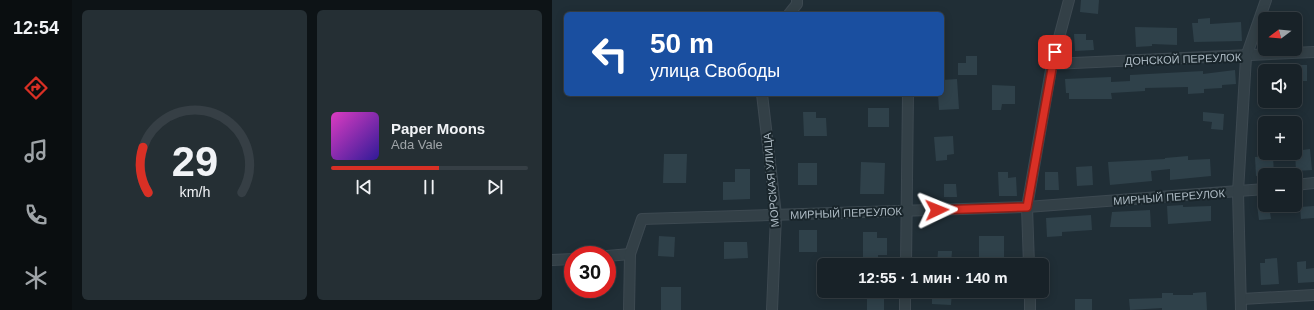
<!DOCTYPE html>
<html lang="ru">
<meta charset="utf-8">
<style>
body{margin:0;font-family:Arial,sans-serif;background:#252f34;color:#f1f3f6;height:100vh;display:flex;flex-direction:column;font-size:15px;white-space:nowrap}
*{box-sizing:border-box;margin:0}
p{font-size:13px;color:#9fa4a8}
.icon{flex:none;width:22px;height:22px;fill:none;stroke:currentColor;stroke-width:2;stroke-linecap:round;stroke-linejoin:round}
.map{position:relative;flex:1;overflow:hidden}
.drawer{display:flex;flex-direction:column;gap:10px;padding:10px;background:#0d1316;width:480px}
.drawer>*{flex:none}
.guide{position:absolute;left:12px;top:12px;width:380px;height:84px;border-radius:6px;box-shadow:0 2px 10px #0003,0 0 0 1px #363f45;background:#1a4fa0;color:#fff;overflow:hidden}
.needle{width:26px;rotate:254deg}
.buttons{position:absolute;left:706px;top:12px;display:grid;gap:8px}
.buttons a{display:grid;place-items:center;width:44px;height:44px;border-radius:6px;background:#182228;box-shadow:0 2px 10px #0003,0 0 0 1px #363f45;font-size:20px}
.speed{position:absolute;left:12px;top:246px;display:flex;gap:8px;font-size:20px;font-weight:700;text-align:center}
.speed>*{display:grid;place-content:center;width:52px;height:52px;border-radius:50%;background:#182228;box-shadow:0 2px 10px #0003,0 0 0 1px #363f45;line-height:1}
.speed .limit{border:6px solid #d22;background:#fff;color:#111}
.pin{position:absolute;display:grid;place-items:center;width:34px;height:34px;color:#fff;margin:-17px;border-radius:8px;box-shadow:0 2px 6px #0006}
.me{position:absolute;width:44px;margin:-22px;rotate:88deg;stroke-linejoin:round;filter:drop-shadow(0 0 3px #0008)}
.turn{display:flex;align-items:center;gap:14px;height:84px;padding:0 20px;font-size:18px}
.turn .icon{width:52px;height:52px;stroke-width:2.5}
.turn b{display:block;font-size:28px;line-height:34px}
.drawer .tile{flex:1;display:flex;flex-direction:column;justify-content:center;gap:6px;min-width:0;padding:0 14px;border-radius:6px;background:#252f34}
.drawer .dial{align-items:center;gap:0}
.dial svg{height:104px;overflow:visible;fill:none;stroke:#363f45;stroke-width:7;stroke-linecap:round;text-anchor:middle}
.dial text{fill:#f1f3f6;stroke:none}
.song{display:flex;align-items:center;gap:12px}
.cover{width:48px;height:48px;border-radius:6px;background:linear-gradient(135deg,hsl(310 70% 55%),hsl(250 70% 35%))}
.played{height:4px;border-radius:2px;background:linear-gradient(90deg,#d93025 55%,#363f45 55%)}
.keys{display:flex;justify-content:space-around;direction:ltr}
.drawer .tiles{flex:1;display:grid;gap:10px;grid-template-columns:repeat(2,1fr)}
.trip{position:absolute;left:265px;top:258px;width:232px;height:40px;border-radius:6px;background:#182228;box-shadow:0 2px 10px #0003,0 0 0 1px #363f45;font-weight:700;line-height:40px;text-align:center}
main{display:flex;flex:1;min-height:0}
.menu{display:flex;flex-direction:column;width:72px;justify-content:space-around;align-items:center;background:#0a0e10;color:#9fa4a8}
.menu .icon{width:28px;height:28px}
.menu .selected{color:#d93025}
.menu b{font-size:18px;color:#f1f3f6}
.map>svg:first-child{display:block}
.building{fill:#2f414a}
.lines{fill:none;stroke-linecap:round;stroke-linejoin:round}
.minor-casing{stroke:#3d4951;stroke-width:12}
.minor{stroke:#334047;stroke-width:10}
.route-casing{stroke:#8d1f18;stroke-width:10}
.route{stroke:#d93025;stroke-width:7}
.labels{text-anchor:middle;stroke-width:4;stroke-linejoin:round;paint-order:stroke}
.street-label{font-size:11px;fill:#aebbc4;stroke:#19252b}
</style>
<main>
<nav class="menu">
<b>12:54</b>
<svg class="icon selected" aria-label="directions" viewBox="0 0 24 24"><path d="M12 3l9 9-9 9-9-9zM9 14v-3h6M13 9l2 2-2 2"/></svg>
<svg class="icon" aria-label="music" viewBox="0 0 24 24"><path d="M9 18V5l10-2v13"/><circle cx="6" cy="18" r="3"/><circle cx="16" cy="16" r="3"/></svg>
<svg class="icon" aria-label="phone" viewBox="0 0 24 24"><path d="M5 4h4l2 5-3 2q2 4 5 5l2-3 5 2v4C11 20 4 13 5 4z"/></svg>
<svg class="icon" aria-label="climate" viewBox="0 0 24 24"><path d="M12 3v18M4 7l16 10M4 17L20 7"/></svg>
</nav>
<section class="drawer">
<div class="tiles">
<div class="tile dial"><svg viewBox="0 0 100 80">
<path d="M14 69A42 42 0 1 1 86 69"/>
<path d="M14 69A42 42 0 0 1 10 34" stroke="#d93025"/>
<text x="50" y="56" font-size="32" font-weight="700">29</text>
<text x="50" y="72" font-size="11">km/h</text>
</svg></div>
<div class="tile">
<div class="song"><i class="cover"></i><div><b>Paper Moons</b><p>Ada Vale</p></div></div>
<div class="played"></div>
<div class="keys"><svg class="icon" aria-label="previous" viewBox="0 0 24 24"><path d="M18 5L8 12l10 7zM5 5v14"/></svg><svg class="icon" aria-label="pause" viewBox="0 0 24 24"><path d="M8 5v14M16 5v14"/></svg><svg class="icon" aria-label="next" viewBox="0 0 24 24"><path d="M6 5l10 7-10 7zM19 5v14"/></svg></div>
</div>
</div>
</section>
<div class="map">
<svg width="762" height="310" viewBox="0 0 762 310">
<rect width="100%" height="100%" fill="#202e36"/>
<!-- building -->
<g class="building">
<polygon points="529,0 547,0 546,14 528,12"/>
<polygon points="658,18 658,24 689,22 690,41 642,42 640,23 646,23 646,19"/>
<polygon points="583,27 625,28 625,45 600,44 600,46 584,47"/>
<polygon points="522,34 534,34 534,40 541,40 542,50 523,51"/>
<polygon points="414,56 425,56 425,75 406,75 406,63 414,63"/>
<rect x="743" y="65" width="12" height="16"/>
<polygon points="683,70 684,84 670,85 670,88 652,89 652,93 636,94 636,87 593,88 593,91 559,93 560,99 517,99 517,93 514,93 513,79 559,77 559,82 578,81 578,75 651,71 651,74"/>
<polygon points="405,79 407,109 387,110 386,94 390,94 390,80"/>
<polygon points="440,85 463,86 463,104 450,104 449,110 440,110"/>
<rect x="316" y="108" width="21" height="19"/>
<polygon points="251,112 264,112 264,118 274,118 275,136 252,136"/>
<polygon points="651,112 672,114 671,130 659,129 660,122 651,121"/>
<polygon points="401,136 402,154 395,155 395,160 384,161 382,137"/>
<polygon points="758,149 760,170 744,171 743,151"/>
<polygon points="112,154 135,154 134,183 111,183"/>
<polygon points="636,156 636,160 658,159 659,176 618,180 618,169 599,171 600,181 558,185 556,162 613,159 613,158"/>
<polygon points="721,156 722,175 704,176 703,157"/>
<polygon points="309,162 333,163 332,194 308,194"/>
<rect x="246" y="163" width="19" height="22"/>
<polygon points="540,166 541,185 525,186 524,167"/>
<polygon points="183,169 198,169 198,199 171,200 171,182 183,182"/>
<polygon points="446,172 456,172 456,178 464,177 465,196 447,196"/>
<polygon points="493,172 506,172 507,190 493,190"/>
<polygon points="392,184 404,184 405,197 392,197"/>
<polygon points="631,205 631,207 659,206 659,221 616,224 615,206"/>
<polygon points="705,205 717,205 719,219 707,220"/>
<polygon points="762,206 762,218 749,219 748,207"/>
<polygon points="598,210 599,227 558,227 560,212"/>
<polygon points="539,215 540,230 510,232 510,236 495,237 494,218"/>
<rect x="247" y="230" width="18" height="22"/>
<polygon points="311,232 325,232 325,238 335,238 335,255 326,255 326,260 311,260"/>
<polygon points="107,236 123,237 122,257 106,256"/>
<rect x="427" y="236" width="25" height="23"/>
<polygon points="172,242 195,242 196,258 172,259"/>
<polygon points="386,251 400,251 399,265 385,265"/>
<polygon points="725,258 727,284 709,285 708,263 713,263 713,259"/>
<polygon points="754,261 754,269 762,268 762,282 746,283 745,262"/>
<rect x="109" y="287" width="20" height="23"/>
<polygon points="380,291 400,291 399,305 380,304"/>
<polygon points="654,292 655,310 610,310 610,308 578,310 577,299 610,298 610,293 621,293 621,295 641,295 641,293"/>
<rect x="315" y="294" width="17" height="16"/>
<rect x="523" y="299" width="17" height="11"/>
</g>
<g class="lines">
<!-- minor casing -->
<g class="minor-casing">
<g id="minor">
<polyline points="237,14 245,4 245,0"/>
<polyline points="500,64 762,52"/>
<polyline points="210,94 224,215 220,310"/>
<polyline points="743,185 762,183"/>
<polyline points="55,256 78,254"/>
<polyline points="0,260 21,259"/>
<polyline points="354,265 356,94"/>
<polyline points="477,265 475,207 500,64 517,0"/>
<polyline points="478,291 478,310"/>
<polyline points="690,299 762,295"/>
<polyline points="77,310 78,254 90,219 475,207 713,189"/>
<polyline points="353,310 353,291"/>
<polyline points="689,310 686,192 694,57 714,0"/>
</g>
</g>
<!-- minor -->
<use href="#minor" class="minor"/>
</g>
<g class="lines">
<!-- route casing -->
<g class="route-casing">
<polyline id="route" points="385,210 475,207 503,52"/>
</g>
<!-- route -->
<use href="#route" class="route"/>
</g>
<g class="labels">
<!-- street labels -->
<g class="street-label">
<text transform="translate(631 59) rotate(-2)" y="4">ДОНСКОЙ ПЕРЕУЛОК</text>
<text transform="translate(219 180) rotate(-95)" y="4">МОРСКАЯ УЛИЦА</text>
<text transform="translate(617 197) rotate(-4)" y="4">МИРНЫЙ ПЕРЕУЛОК</text>
<text transform="translate(294 213) rotate(-2)" y="4">МИРНЫЙ ПЕРЕУЛОК</text>
</g>
</g>
</svg>
<div class="buttons">
<a><svg class="needle" viewBox="-14 -14 28 28"><path d="M0-13l5 13h-10z" fill="#e53935"/><path d="M0 13l5-13h-10z" fill="#9fa4a8"/></svg></a>
<a><svg class="icon" aria-label="sound" viewBox="0 0 24 24"><path d="M4 9h4l5-4v14l-5-4H4zM17 9q2 3 0 6"/></svg></a>
<a>+</a>
<a>−</a>
</div>
<div class="speed"><div class="limit">30</div></div>
<div class="pin" style="left:503px;top:52px;background:#d93025"><svg class="icon" aria-label="arrive" viewBox="0 0 24 24"><path d="M6 21V4h12l-3 4 3 4H6"/></svg></div>
<svg class="me" style="left:385px;top:210px" viewBox="-20 -20 40 40"><path d="M0-17L14 15 0 8-14 15z" fill="#d93025" stroke="#fff" stroke-width="4"/></svg>
<div class="trip">12:55 · 1 мин · 140 m</div>
<div class="guide">
<div class="turn"><svg class="icon" aria-label="left" viewBox="0 0 24 24"><path d="M17 20v-9H6M10 6l-5 5 5 5"/></svg><div><b>50 m</b>улица Свободы</div></div>
</div>
</div>
</main>
